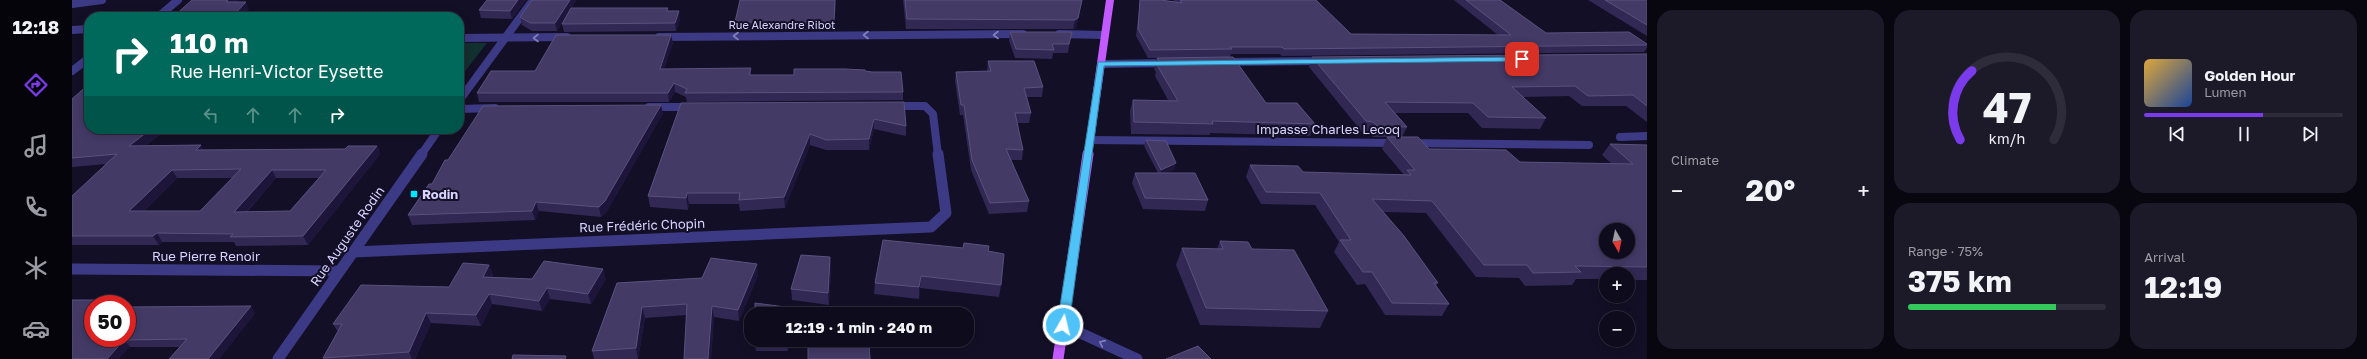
<!DOCTYPE html>
<meta charset="utf-8">
<style>
body{margin:0;font-family:"Golos Text",sans-serif;background:#1c1929;color:#f1f3f6;height:100vh;display:flex;flex-direction:column;font-size:15px;white-space:nowrap}
*{box-sizing:border-box;margin:0}
p{font-size:13px;color:#9b9ba3}
.icon{flex:none;width:22px;height:22px;fill:none;stroke:currentColor;stroke-width:2;stroke-linecap:round;stroke-linejoin:round}
.map{position:relative;flex:1;overflow:hidden}
.sheet{display:flex;flex-direction:column;gap:10px;padding:10px;background:#08060f;width:720px}
.sheet>*{flex:none}
.top-card{position:absolute;left:12px;top:12px;width:380px;height:122px;border-radius:16px;box-shadow:0 2px 10px #0003,0 0 0 1px #2e2b3b;background:#00695c;color:#fff;overflow:hidden}
.needle{width:26px;rotate:171deg}
.tools{position:absolute;left:1527px;top:223px;display:grid;gap:8px}
.tools a{display:grid;place-items:center;width:36px;height:36px;border-radius:50%;background:#0e0b1c;box-shadow:0 2px 10px #0003,0 0 0 1px #2e2b3b;font-size:20px}
.speed{position:absolute;left:12px;top:295px;display:flex;gap:8px;font-size:20px;font-weight:700;text-align:center}
.speed>*{display:grid;place-content:center;width:52px;height:52px;border-radius:50%;background:#0e0b1c;box-shadow:0 2px 10px #0003,0 0 0 1px #2e2b3b;line-height:1}
.speed .limit{border:6px solid #d22;background:#fff;color:#111}
.pin{position:absolute;display:grid;place-items:center;width:34px;height:34px;color:#fff;margin:-17px;border-radius:8px;box-shadow:0 2px 6px #0006}
.me{position:absolute;width:44px;margin:-22px;rotate:8deg;stroke-linejoin:round;filter:drop-shadow(0 0 3px #0008)}
.turn{display:flex;align-items:center;gap:14px;height:84px;padding:0 20px;font-size:18px}
.turn .icon{width:52px;height:52px;stroke-width:2.5}
.turn b{display:block;font-size:28px;line-height:34px}
.lanes{display:flex;align-items:center;height:38px;padding:0 20px;background:#0003;justify-content:center;gap:20px;direction:ltr}
.lanes .off{opacity:.35}
.big{font-size:30px;font-weight:700;line-height:1.1}
.sheet .card{flex:1;display:flex;flex-direction:column;justify-content:center;gap:6px;min-width:0;padding:0 14px;border-radius:16px;background:#1c1929}
.sheet .dial{align-items:center;gap:0}
.dial svg{height:104px;overflow:visible;fill:none;stroke:#2e2b3b;stroke-width:7;stroke-linecap:round;text-anchor:middle}
.dial text{fill:#f1f3f6;stroke:none}
.song{display:flex;align-items:center;gap:12px}
.cover{width:48px;height:48px;border-radius:6px;background:linear-gradient(135deg,hsl(40 70% 55%),hsl(220 70% 35%))}
.played{height:4px;border-radius:2px;background:linear-gradient(90deg,#7c3aed 60%,#2e2b3b 60%)}
.keys{display:flex;justify-content:space-around;direction:ltr}
.heat{display:flex;justify-content:space-between;align-items:center;font-size:22px;direction:ltr}
.charge{height:6px;border-radius:3px;background:linear-gradient(90deg,#34c759 75%,#2e2b3b 0)}
.sheet .tiles{flex:1;display:grid;gap:10px;grid-template-columns:repeat(3,1fr)}
.card:first-child{grid-row:span 2}
.trip{position:absolute;left:672px;top:307px;width:230px;height:40px;border-radius:16px;background:#0e0b1c;box-shadow:0 2px 10px #0003,0 0 0 1px #2e2b3b;font-weight:700;line-height:40px;text-align:center}
main{display:flex;flex:1;min-height:0}
.tabs{display:flex;flex-direction:column;width:72px;justify-content:space-around;align-items:center;background:#06040b;color:#9b9ba3}
.tabs .icon{width:28px;height:28px}
.tabs .selected{color:#7c3aed}
.tabs b{font-size:18px;color:#f1f3f6}
.map>svg:first-child{display:block}
.green{fill:#12302f}
.lines{fill:none;stroke-linecap:round;stroke-linejoin:round}
.minor-far1{stroke:#3d3a85;stroke-width:8}
.minor{stroke:#3d3a85;stroke-width:11}
.major-far1{stroke:#c25bff;stroke-width:8}
.major{stroke:#c25bff;stroke-width:11}
.wall{fill:#312854;fill-rule:evenodd}
.shaded-wall{fill:#1d163a}
.building{fill:#433a66;stroke:#5a527e;fill-rule:evenodd}
.oneway{stroke:#837fbc}
.route{fill:#4fc3f7;stroke:#337fa1}
.poi-dot{fill:#00e5ff;stroke:#130f26;stroke-width:1.5}
.labels{text-anchor:middle;stroke-width:4;stroke-linejoin:round;paint-order:stroke}
.far-street-label{font-size:11px;fill:#d9d4ff;stroke:#130f26}
.street-label{font-size:13px;fill:#d9d4ff;stroke:#130f26}
.poi-label{font-size:13px;font-weight:bold;fill:#d9d4ff;stroke:#130f26;text-anchor:start}
</style>
<main>
<nav class="tabs">
<b>12:18</b>
<svg class="icon selected" aria-label="directions" viewBox="0 0 24 24"><path d="M12 3l9 9-9 9-9-9zM9 14v-3h6M13 9l2 2-2 2"/></svg>
<svg class="icon" aria-label="music" viewBox="0 0 24 24"><path d="M9 18V5l10-2v13"/><circle cx="6" cy="18" r="3"/><circle cx="16" cy="16" r="3"/></svg>
<svg class="icon" aria-label="phone" viewBox="0 0 24 24"><path d="M5 4h4l2 5-3 2q2 4 5 5l2-3 5 2v4C11 20 4 13 5 4z"/></svg>
<svg class="icon" aria-label="climate" viewBox="0 0 24 24"><path d="M12 3v18M4 7l16 10M4 17L20 7"/></svg>
<svg class="icon" aria-label="car" viewBox="0 0 24 24"><path d="M5 17H2v-5l4-1 3-4h7l3 4 3 1v5h-3M9 17h6M6 11h13"/><circle cx="7" cy="17" r="2"/><circle cx="17" cy="17" r="2"/></svg>
</nav>
<div class="map">
<svg width="1575" height="359" viewBox="0 0 1575 359">
<rect width="100%" height="100%" fill="#130f26"/>
<!-- green -->
<polygon class="green" points="387,43 415,43 387,79"/>
<g class="lines">
<!-- minor-far1 -->
<g class="minor-far1">
<polyline points="0,4 30,0"/>
<polyline points="86,17 106,0"/>
<polyline points="0,30 17,29"/>
<polyline points="987,34 1032,35"/>
<polyline points="587,37 951,34"/>
<polyline points="387,38 495,37"/>
<polyline points="1151,62 1251,61"/>
<polyline points="1029,64 1097,63"/>
<polyline points="0,71 17,58"/>
<polyline points="387,101 461,0"/>
<polyline points="819,106 853,106 861,114 866,155"/>
<polyline points="577,107 621,107"/>
<polyline points="387,109 423,108"/>
<polyline points="1548,137 1575,136"/>
<polyline points="1018,140 1517,145"/>
<polyline points="349,155 367,129"/>
</g>
<!-- minor -->
<g class="minor">
<polyline points="281,252 859,227 874,213 866,154"/>
<polyline points="0,269 267,271"/>
<polyline points="991,325 1065,359"/>
<polyline points="206,359 350,154"/>
</g>
<!-- major-far1 -->
<polyline class="major-far1" points="1016,155 1038,0"/>
<!-- major -->
<polyline class="major" points="986,359 1016,154"/>
</g>
<!-- wall -->
<g class="wall">
<polygon points="454,0 440,19 409,18 407,10"/>
<polygon points="764,0 762,30 664,30 663,22"/>
<polygon points="831,0 1010,0 1004,28 1001,29 834,29"/>
<polygon points="1068,0 1089,0 1103,2 1101,0 1244,0 1279,34 1426,35 1382,0 1428,0 1474,33 1575,44 1575,48 1572,52 1210,56 1208,54 1159,54 1158,57 1076,58 1064,36"/>
<polygon points="1516,0 1575,0 1575,36"/>
<polygon points="500,8 596,8 596,11 608,19 604,31 492,32 490,24 498,10 485,31 460,31 450,25 448,17"/>
<polygon points="938,32 998,41 996,53 981,53 980,59 943,58 937,41"/>
<polygon points="599,35 601,43 592,69 679,68 679,75 722,75 793,71 831,92 831,100 615,102 614,97 603,92 597,102 407,102 405,93 463,71"/>
<polygon points="1575,54 1575,122 1554,106 1510,106 1497,96 1451,97 1474,118 1468,129 1410,128 1396,113 1323,113 1335,127 1330,137 1357,149 1448,162 1540,164 1530,155 1538,144 1575,145 1575,280 1556,280 1556,274 1534,274 1534,279 1504,279 1500,285 1453,286 1447,278 1404,277 1354,213 1311,212 1366,283 1364,286 1377,304 1370,316 1313,315 1293,284 1285,285 1262,252 1267,242 1243,205 1189,204 1174,177 1178,165 1231,172 1332,175 1310,149 1315,137 1301,137 1297,132 1290,132 1237,67 1240,57"/>
<polygon points="1085,58 1194,103 1243,124 1238,136 1138,133 1138,135 1059,134 1058,111 1061,100 1096,100 1083,76 1084,72 1082,69"/>
<polygon points="916,61 971,87 970,97 955,97 959,113 957,123 945,123 951,150 950,160 939,160 957,201 955,212 917,214 899,170 891,115 888,115 883,81 884,72 915,71"/>
<path d="M0 99 95 129 73 146 129 145 131 150 273 149 305 146 308 154 236 245 164 246 162 242H90L87 245H0V196L34 164 0 167ZM105 178H161L128 211H72ZM204 178H247L218 211 175 212Z"/>
<polygon points="832,102 834,126 834,136 802,129 797,150 754,150 738,145 713,208 668,211 667,204 617,204 616,210 578,207 576,196 609,103"/>
<polygon points="591,113 535,211 529,217 467,211 463,220 340,225 336,215 360,184 376,160"/>
<polygon points="1074,140 1103,169 1095,173 1136,200 1133,211 1071,209 1060,183 1063,173 1086,173 1072,146"/>
<polygon points="1148,241 1180,249 1256,311 1248,328 1128,325 1104,265 1110,248 1145,249"/>
<polygon points="916,251 929,285 927,297 848,288 847,299 802,294 803,283"/>
<polygon points="758,257 759,269 757,305 720,300 719,289"/>
<polygon points="417,265 421,275 420,277 460,279 534,279 519,304 478,299 470,311 420,304 409,326 359,323 343,359 252,359 251,358 266,332 261,324 377,287"/>
<polygon points="686,275 667,321 642,317 639,359 612,359 615,315 573,318 566,359 522,359 520,351 545,283"/>
<polygon points="183,313 147,359 97,359 108,347 58,347 21,338"/>
<polygon points="717,340 716,351 684,351 683,344"/>
</g>
<!-- shaded-wall -->
<g class="shaded-wall">
<polygon points="156,0 168,0 158,9 154,2"/>
<polygon points="446,0 454,0 440,19 438,11"/>
<polygon points="498,0 505,0 485,31 483,23"/>
<polygon points="763,0 764,0 762,30 762,22"/>
<polygon points="1010,0 1004,28 1001,29 1003,20"/>
<polygon points="174,2 177,9 170,17 160,17"/>
<polygon points="607,11 608,19 604,31 603,23"/>
<polygon points="599,35 601,43 589,78 588,69"/>
<polygon points="602,83 603,92 597,102 596,93"/>
<polygon points="589,105 591,113 535,211 529,217 527,207"/>
<polygon points="802,119 802,129 797,150 797,139"/>
<polygon points="79,129 95,129 62,154 57,146"/>
<polygon points="738,134 738,145 713,208 712,197"/>
<polygon points="129,145 133,154 124,150"/>
<polygon points="305,146 308,154 236,245 231,236"/>
<polygon points="1104,163 1103,169 1088,177 1089,170"/>
<polygon points="100,170 105,178 63,220 57,211"/>
<polygon points="200,170 204,178 167,220 162,212"/>
<polygon points="615,193 617,204 616,210 614,198"/>
<polygon points="464,202 467,211 463,220 460,211"/>
<polygon points="85,233 90,242 87,245 81,236"/>
<polygon points="758,257 759,269 757,305 756,293"/>
<polygon points="685,264 686,275 667,321 666,310"/>
<polygon points="417,265 421,275 414,288 411,277"/>
<polygon points="531,269 534,279 519,304 516,294"/>
<polygon points="849,276 848,288 847,299 847,287"/>
<polygon points="475,288 478,299 470,311 467,301"/>
<polygon points="417,294 420,304 409,326 404,315"/>
<polygon points="41,300 44,304 38,304"/>
<polygon points="179,306 183,313 147,359 136,359"/>
<polygon points="640,306 642,317 639,359 636,359"/>
<polygon points="570,307 573,318 566,359 564,348"/>
<polygon points="354,313 359,323 343,359 340,359 337,352"/>
<polygon points="52,340 58,347 47,359 35,359"/>
<polygon points="716,340 717,340 716,351 715,344"/>
</g>
<!-- building -->
<g class="building">
<polygon points="120,0 156,0 154,2 174,2 160,17 101,17"/>
<polygon points="415,0 446,0 438,11 407,10"/>
<polygon points="460,0 498,0 483,23 458,23 448,17"/>
<polygon points="668,0 763,0 762,22 663,22"/>
<polygon points="833,0 1010,0 1006,18 1003,20 835,19"/>
<polygon points="1068,0 1089,0 1110,3 1108,0 1244,0 1279,34 1439,35 1394,0 1428,0 1474,33 1557,32 1575,44 1575,45 1212,49 1210,47 1158,47 1160,49 1078,50 1066,29"/>
<polygon points="1533,0 1575,0 1575,25"/>
<polygon points="499,8 596,8 594,11 607,11 603,23 490,24"/>
<polygon points="938,32 1000,32 997,44 980,44 982,50 944,49"/>
<polygon points="484,35 599,35 588,69 679,68 677,75 722,75 722,69 773,69 793,70 793,71 800,72 829,72 831,92 613,93 615,89 602,83 596,93 405,93 419,71 463,71"/>
<polygon points="1575,54 1575,106 1561,95 1516,96 1503,86 1440,87 1474,118 1416,117 1401,103 1313,102 1335,127 1305,126 1301,122 1294,121 1240,57"/>
<polygon points="1161,57 1194,103 1225,103 1243,124 1140,121 1141,124 1062,122 1061,100 1106,101 1085,65 1089,65 1085,58"/>
<polygon points="916,61 962,61 971,87 952,88 959,113 943,113 951,150 934,149 957,201 918,203 900,160 892,105 889,105 884,72 919,71"/>
<path d="M17 84V129H79L57 146 129 145 124 150 273 149 276 146H305L231 236 158 237 161 234 85 233 81 236H0V196L45 154 0 158V99ZM169 169 128 211H57L100 170ZM200 170H254L218 211 162 212Z"/>
<polygon points="832,102 834,126 802,119 797,139 754,140 738,134 712,197 667,200 668,193 615,193 614,198 576,196 609,103"/>
<polygon points="589,105 533,201 527,207 464,202 460,211 336,215 357,184 360,184 373,160 376,160 411,106"/>
<path d="M1315 137H1346L1357 149 1434 150 1448 162 1561 164 1538 144 1575 145V267L1503 266 1509 272 1461 273 1455 265H1412L1360 201 1300 199 1332 236 1366 283H1362L1377 304 1320 303 1300 272H1291L1268 240H1279L1248 193 1194 192 1178 165 1226 166 1231 172 1339 175 1335 170H1343ZM1534 230H1556V252H1534Z"/>
<polygon points="1074,140 1094,141 1104,163 1089,170"/>
<polygon points="1063,173 1123,173 1136,200 1073,198"/>
<polygon points="811,240 891,248 892,243 917,246 916,251 932,254 929,285 849,276 847,287 803,283"/>
<polygon points="1148,241 1176,242 1180,249 1222,250 1256,311 1134,308 1110,248 1151,249"/>
<polygon points="729,255 758,257 756,293 719,289"/>
<polygon points="639,258 685,264 666,310 640,306 636,359 612,359 615,304 570,307 564,348 520,351 545,283 630,278"/>
<polygon points="472,261 531,269 516,294 475,288 467,301 417,294 404,315 354,313 337,352 251,358 270,324 261,324 289,285 377,287 391,263 417,265 411,277 460,279"/>
<polygon points="0,300 41,300 38,304 21,304 21,338 55,338 55,307 179,306 136,359 97,359 115,339 52,340 35,359 0,359"/>
<polygon points="683,303 721,308 720,314 683,314"/>
<polygon points="683,340 716,340 715,344 683,344"/>
<polygon points="797,344 798,359 736,359 736,347"/>
<polygon points="1126,346 1139,359 1094,359"/>
<polygon points="441,355 494,356 493,359 440,359"/>
</g>
<!-- one-way arrows -->
<defs><path id="oneway-chevron" d="M-2-3.5L2.5 0L-2 3.5" fill="none" stroke-width="1.6" stroke-linecap="round" stroke-linejoin="round"/></defs>
<g class="oneway">
<use href="#oneway-chevron" transform="translate(794 35) rotate(180)"/>
<use href="#oneway-chevron" transform="translate(924 35) rotate(180)"/>
<use href="#oneway-chevron" transform="translate(664 36) rotate(180)"/>
<use href="#oneway-chevron" transform="translate(464 38) rotate(180)"/>
<use href="#oneway-chevron" transform="translate(1030 343) rotate(-156)"/>
</g>
<!-- route -->
<polygon class="route" points="1450,57 1454,59 1453,61 1032,66 997,325 995,328 987,328 985,325 1026,62"/>
<!-- markers -->
<rect class="poi-dot" x="338" y="190" width="8" height="8" rx="2"/>
<g class="labels">
<!-- far-street labels -->
<g class="far-street-label">
<text x="710" y="29">Rue Alexandre Ribot</text>
</g>
<!-- street labels -->
<g class="street-label">
<text x="1256" y="134">Impasse Charles Lecoq</text>
<text transform="translate(570 225) rotate(-2)" y="5">Rue Frédéric Chopin</text>
<text transform="translate(275 236) rotate(-55)" y="5">Rue Auguste Rodin</text>
<text x="134" y="261">Rue Pierre Renoir</text>
</g>
<!-- poi labels -->
<g class="poi-label">
<text x="350" y="199">Rodin</text>
</g>
</g>
</svg>
<div class="tools">
<a><svg class="needle" viewBox="-14 -14 28 28"><path d="M0-13l5 13h-10z" fill="#e53935"/><path d="M0 13l5-13h-10z" fill="#9b9ba3"/></svg></a>
<a>+</a>
<a>−</a>
</div>
<div class="speed"><div class="limit">50</div></div>
<div class="pin" style="left:1450px;top:59px;background:#d93025"><svg class="icon" aria-label="arrive" viewBox="0 0 24 24"><path d="M6 21V4h12l-3 4 3 4H6"/></svg></div>
<svg class="me" style="left:991px;top:325px" viewBox="-20 -20 40 40"><circle r="17" fill="#4fc3f7" stroke="#fff" stroke-width="3"/><path d="M0-11L8 9 0 5-8 9z" fill="#fff"/></svg>
<div class="trip">12:19 · 1 min · 240 m</div>
<div class="top-card">
<div class="turn"><svg class="icon" aria-label="right" viewBox="0 0 24 24"><path d="M7 20v-9h11M14 6l5 5-5 5"/></svg><div><b>110 m</b>Rue Henri-Victor Eysette</div></div>
<div class="lanes"><svg class="icon off" aria-label="left" viewBox="0 0 24 24"><path d="M17 20v-9H6M10 6l-5 5 5 5"/></svg><svg class="icon off" aria-label="ahead" viewBox="0 0 24 24"><path d="M12 20V5M6 11l6-6 6 6"/></svg><svg class="icon off" aria-label="ahead" viewBox="0 0 24 24"><path d="M12 20V5M6 11l6-6 6 6"/></svg><svg class="icon" aria-label="right" viewBox="0 0 24 24"><path d="M7 20v-9h11M14 6l5 5-5 5"/></svg></div>
</div>
</div>
<section class="sheet">
<div class="tiles">
<div class="card"><p>Climate</p>
<div class="heat"><a>−</a><b class="big">20°</b><a>+</a></div>
</div>
<div class="card dial"><svg viewBox="0 0 100 80">
<path d="M14 69A42 42 0 1 1 86 69"/>
<path d="M14 69A42 42 0 0 1 23 16" stroke="#7c3aed"/>
<text x="50" y="56" font-size="32" font-weight="700">47</text>
<text x="50" y="72" font-size="11">km/h</text>
</svg></div>
<div class="card">
<div class="song"><i class="cover"></i><div><b>Golden Hour</b><p>Lumen</p></div></div>
<div class="played"></div>
<div class="keys"><svg class="icon" aria-label="previous" viewBox="0 0 24 24"><path d="M18 5L8 12l10 7zM5 5v14"/></svg><svg class="icon" aria-label="pause" viewBox="0 0 24 24"><path d="M8 5v14M16 5v14"/></svg><svg class="icon" aria-label="next" viewBox="0 0 24 24"><path d="M6 5l10 7-10 7zM19 5v14"/></svg></div>
</div>
<div class="card"><p>Range · 75%</p><b class="big">375 km</b><div class="charge"></div></div>
<div class="card"><p>Arrival</p><b class="big">12:19</b></div>
</div>
</section>
</main>
